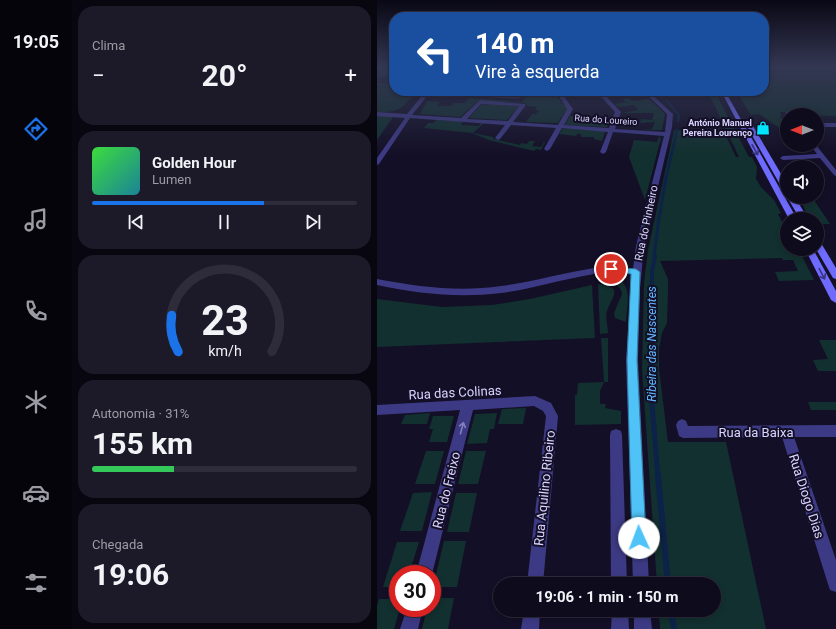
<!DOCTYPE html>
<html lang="pt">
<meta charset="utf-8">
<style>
body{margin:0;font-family:Roboto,sans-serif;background:#1c1929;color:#f1f3f6;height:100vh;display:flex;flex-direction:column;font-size:15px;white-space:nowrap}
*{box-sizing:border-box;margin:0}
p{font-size:13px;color:#9b9ba3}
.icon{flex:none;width:22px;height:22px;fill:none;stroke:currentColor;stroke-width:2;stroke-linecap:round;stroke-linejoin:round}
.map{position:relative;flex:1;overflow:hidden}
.sheet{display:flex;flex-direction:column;gap:6px;padding:6px;background:#08060f;width:305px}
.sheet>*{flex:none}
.guide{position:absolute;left:12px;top:12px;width:380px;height:84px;border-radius:16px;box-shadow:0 2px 6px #0003,0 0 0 1px #2e2b3b;background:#1a4fa0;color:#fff;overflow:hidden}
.needle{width:26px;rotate:270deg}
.fabs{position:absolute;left:403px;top:108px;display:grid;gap:8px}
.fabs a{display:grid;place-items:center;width:44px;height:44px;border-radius:50%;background:#0e0b1c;box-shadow:0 2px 6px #0003,0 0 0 1px #2e2b3b;font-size:20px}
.speed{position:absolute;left:12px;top:565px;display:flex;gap:8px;font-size:20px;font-weight:700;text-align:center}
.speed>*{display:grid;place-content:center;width:52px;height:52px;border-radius:50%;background:#0e0b1c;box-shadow:0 2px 6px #0003,0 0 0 1px #2e2b3b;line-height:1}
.speed .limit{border:6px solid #d22;background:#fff;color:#111}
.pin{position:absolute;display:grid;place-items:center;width:34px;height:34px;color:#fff;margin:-17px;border:2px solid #fff;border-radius:50%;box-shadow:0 1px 4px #0007}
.me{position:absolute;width:44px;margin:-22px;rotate:358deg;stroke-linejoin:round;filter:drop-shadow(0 0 3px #0008)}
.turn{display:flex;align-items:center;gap:14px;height:84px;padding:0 20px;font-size:18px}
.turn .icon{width:52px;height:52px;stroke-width:2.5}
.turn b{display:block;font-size:28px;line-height:34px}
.big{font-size:30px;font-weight:700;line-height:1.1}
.sheet .widget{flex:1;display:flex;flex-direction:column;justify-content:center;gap:6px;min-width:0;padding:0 14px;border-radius:16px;background:#1c1929}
.sheet .dial{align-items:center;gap:0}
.dial svg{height:104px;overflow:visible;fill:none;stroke:#2e2b3b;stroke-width:7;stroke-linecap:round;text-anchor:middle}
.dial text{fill:#f1f3f6;stroke:none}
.song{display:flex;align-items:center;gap:12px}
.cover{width:48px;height:48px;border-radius:6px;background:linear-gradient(135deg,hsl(120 70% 55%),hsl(190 70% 35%))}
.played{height:4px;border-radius:2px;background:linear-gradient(90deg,#1a73e8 65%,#2e2b3b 65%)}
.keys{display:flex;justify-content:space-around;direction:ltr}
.heat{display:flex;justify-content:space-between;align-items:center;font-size:22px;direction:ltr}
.charge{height:6px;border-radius:3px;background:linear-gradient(90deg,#34c759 31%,#2e2b3b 0)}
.trip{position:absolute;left:116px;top:577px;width:228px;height:40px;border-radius:20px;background:#0e0b1c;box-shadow:0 2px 6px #0003,0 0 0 1px #2e2b3b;font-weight:700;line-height:40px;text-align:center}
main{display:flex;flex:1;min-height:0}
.tab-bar{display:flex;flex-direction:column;width:72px;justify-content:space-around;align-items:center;background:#06040b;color:#9b9ba3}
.tab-bar .icon{width:28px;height:28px}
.tab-bar .on{color:#1a73e8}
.tab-bar b{font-size:18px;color:#f1f3f6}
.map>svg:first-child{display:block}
.green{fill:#12302f}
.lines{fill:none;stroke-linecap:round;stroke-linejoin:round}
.stream-far5{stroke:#0c2248;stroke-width:2}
.stream-far4{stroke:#0c2248;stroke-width:2.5}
.stream-far3{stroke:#0c2248;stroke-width:3}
.stream-far2{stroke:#0c2248;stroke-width:4}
.stream-far1{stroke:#0c2248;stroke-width:5}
.stream{stroke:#0c2248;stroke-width:6}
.street{fill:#3d3a85;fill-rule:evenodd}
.secondary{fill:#6f6bff;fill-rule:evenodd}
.wall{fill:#312854}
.shaded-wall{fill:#1d163a}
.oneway{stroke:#38347d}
.oneway2{stroke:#837fbc}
.route{fill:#4fc3f7;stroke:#337fa1}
.labels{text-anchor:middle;stroke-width:4;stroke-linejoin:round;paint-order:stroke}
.far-street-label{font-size:9px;fill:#d9d4ff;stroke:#130f26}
.far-poi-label{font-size:9px;font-weight:bold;fill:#d9d4ff;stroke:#130f26;text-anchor:end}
.street-label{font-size:11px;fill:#d9d4ff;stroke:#130f26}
.water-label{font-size:12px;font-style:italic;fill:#62b6ff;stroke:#130f26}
.near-street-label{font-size:13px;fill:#d9d4ff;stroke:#130f26}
</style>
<main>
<nav class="tab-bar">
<b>19:05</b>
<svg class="icon on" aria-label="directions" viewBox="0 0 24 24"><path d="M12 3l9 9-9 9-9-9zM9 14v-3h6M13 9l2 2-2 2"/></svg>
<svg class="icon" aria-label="music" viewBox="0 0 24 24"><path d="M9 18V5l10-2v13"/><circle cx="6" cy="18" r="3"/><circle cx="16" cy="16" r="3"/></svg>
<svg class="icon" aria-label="phone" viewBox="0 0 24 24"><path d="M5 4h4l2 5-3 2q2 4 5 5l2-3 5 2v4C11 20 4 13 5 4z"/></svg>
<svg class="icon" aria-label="climate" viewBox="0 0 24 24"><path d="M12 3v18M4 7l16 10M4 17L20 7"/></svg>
<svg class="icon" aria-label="car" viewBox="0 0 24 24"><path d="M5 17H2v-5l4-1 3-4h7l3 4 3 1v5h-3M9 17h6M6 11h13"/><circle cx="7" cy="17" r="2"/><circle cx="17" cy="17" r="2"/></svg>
<svg class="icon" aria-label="filters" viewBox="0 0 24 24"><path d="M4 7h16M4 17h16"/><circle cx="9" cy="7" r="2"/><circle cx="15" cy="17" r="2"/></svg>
</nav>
<section class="sheet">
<div class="widget"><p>Clima</p>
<div class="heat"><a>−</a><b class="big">20°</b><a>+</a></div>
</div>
<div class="widget">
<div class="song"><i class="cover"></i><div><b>Golden Hour</b><p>Lumen</p></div></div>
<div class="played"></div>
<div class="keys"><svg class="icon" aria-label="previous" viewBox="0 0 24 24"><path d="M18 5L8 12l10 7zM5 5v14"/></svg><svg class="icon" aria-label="pause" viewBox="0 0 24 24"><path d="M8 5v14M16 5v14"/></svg><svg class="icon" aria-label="next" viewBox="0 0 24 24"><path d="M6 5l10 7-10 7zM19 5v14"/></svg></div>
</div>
<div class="widget dial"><svg viewBox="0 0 100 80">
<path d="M14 69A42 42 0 1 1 86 69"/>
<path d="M14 69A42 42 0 0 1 9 41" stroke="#1a73e8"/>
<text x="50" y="56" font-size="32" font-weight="700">23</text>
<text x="50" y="72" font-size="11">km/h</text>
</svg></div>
<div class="widget"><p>Autonomia · 31%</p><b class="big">155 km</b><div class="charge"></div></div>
<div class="widget"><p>Chegada</p><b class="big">19:06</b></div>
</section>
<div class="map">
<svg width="459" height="629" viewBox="0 0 459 629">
<rect width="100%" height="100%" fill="#130f26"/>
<!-- green -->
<g class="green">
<polygon points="2,67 17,67 17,76 0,77 0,68"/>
<polygon points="387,67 459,67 459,116 420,115 417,112 403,112 405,116 403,116 410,125 410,133 382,114 374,115 359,91 387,91"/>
<path d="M0 80H3L1 83H17V91H40C26 107 23 113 0 112Z"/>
<polygon points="153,91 177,91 176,96 179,96 190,108 181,123 149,122 155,114 159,114 162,110 158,110 160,107 150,106 150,104 146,103 101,101 83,117 43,114 50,101 63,102 59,106 65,106 69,102 65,106 74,106 77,103 87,103 92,98 145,102"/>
<polygon points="332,94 339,94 372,157 375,157 380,167 379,179 384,187 397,200 404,213 401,214 410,232 410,249 419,249 421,254 424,254 437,280 402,281 398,272 421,271 416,260 406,260 405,258 283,261 291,279 291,290 290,323 285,333 282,349 282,369 291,442 349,442 389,629 283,629 282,610 337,610 337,584 280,584 265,370 267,283 271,250 297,130 347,132 359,157 362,157"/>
<polygon points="252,98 255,101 272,99 288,114 285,130 264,130 275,129 278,122 263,123 264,119 275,120 277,113 245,113 261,110 257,105 242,107 238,104 249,102 245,99"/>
<polygon points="113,104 142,106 130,120 92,118 104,105 111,105"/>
<polygon points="0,115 16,117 0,140"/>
<polygon points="193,116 234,119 230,127 188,125"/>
<polygon points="60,120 75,121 76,120 86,122 84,125 102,126 104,123 108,122 96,133 116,137 117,139 143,145 144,143 150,144 152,141 158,141 155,146 164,147 167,142 168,142 164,150 159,149 157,151 112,140 95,133 47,128 51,123 56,123"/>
<polygon points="186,128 227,131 228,132 225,141 217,139 217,137 204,137 204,134 200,134 199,136 182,134"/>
<polygon points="279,135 284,138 268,200 252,157 257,140 280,142 282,137"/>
<polygon points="424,197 435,197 453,224 442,224 440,219 437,219 429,212 426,205 429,205"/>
<path d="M231 275C258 282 250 301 249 322L238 318 237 313 245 294C244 284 234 285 231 275Z"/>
<path d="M221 284C247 287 236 295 230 311 228 318 231 327 231 333L223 334Z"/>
<polygon points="215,285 218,338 0,347 0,299 65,307 115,305 153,299"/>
<polygon points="224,338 231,338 231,382 227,382 223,391 223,404 229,404 228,408 244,411 244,424 198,425 198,395 200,395 201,383 227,382"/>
<polygon points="442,340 459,340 459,371 441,371 436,360 451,359"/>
<polygon points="431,402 459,402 459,410 434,410"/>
<polygon points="149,408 146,424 121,424 125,409"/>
<polygon points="53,413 50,424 24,424 28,415"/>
<polygon points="120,413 117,429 113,429 110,443 90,444 98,414"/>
<polygon points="56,416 77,416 70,442 52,442 56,429 52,429"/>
<polygon points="49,451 67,451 58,484 38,484"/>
<polygon points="89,451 109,451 101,484 81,484"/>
<polygon points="55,492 45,531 23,531 36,493"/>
<polygon points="79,493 100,493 92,532 70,532"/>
<polygon points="67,541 89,541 80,587 56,587"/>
<polygon points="20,542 42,542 32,574 21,574 21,587 6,587"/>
<polygon points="55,598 77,598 71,629 45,629 50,608 55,608"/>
<polygon points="2,599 21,599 21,608 23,608 17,629 0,629 0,606"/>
</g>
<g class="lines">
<!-- stream-far5 -->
<g class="stream-far5">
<polyline points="277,91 283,95"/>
<polyline points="289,100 302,115 302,117"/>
</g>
<!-- stream-far4 -->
<g class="stream-far4">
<polyline points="301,121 302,116"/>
<polyline points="289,179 300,130"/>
</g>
<!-- stream-far3 -->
<polyline class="stream-far3" points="277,257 282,218 289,178"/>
<!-- stream-far2 -->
<polyline class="stream-far2" points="274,354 275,271 278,256"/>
<!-- stream-far1 -->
<polyline class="stream-far1" points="274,353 273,381 281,476"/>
<!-- stream -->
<g class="stream">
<polyline points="281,475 291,584"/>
<polyline points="294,610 297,629"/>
</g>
<!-- street -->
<g class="street">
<path d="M49 91H54L35 115 84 118 103 100 148 104 149 105 136 122 181 125 190 109 179 91H183L196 109 187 125 232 128 238 112 219 91H224L244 112 238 129 288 132 290 114 266 91H271L296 114 295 127 267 246 263 289 261 360 272 584H256L249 360 255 274 230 273 217 274C186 279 155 289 124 293 82 298 42 294 0 285V279C42 287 82 292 124 286 155 282 186 273 217 268L230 267 256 269 259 246 287 136 236 132 229 152 226 154 223 152 231 132 185 128 173 149 170 151 167 149 179 128 134 125 123 139 121 140 118 138 128 125 33 118 2 164 0 165V158L28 118 0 116V112L30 114ZM104 104 142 106 131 121 90 119Z"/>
<polygon points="411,111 416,115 410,115 408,113"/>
<rect x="440" y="123" width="19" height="4"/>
<polygon points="433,145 439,145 459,170 459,176 457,175 443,158 406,160 403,158 406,156 440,154"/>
<polygon points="158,396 174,403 181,416 166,584 150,584 169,416 166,411 157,406 96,410 55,574 39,574 83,410 0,415 0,405"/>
<polygon points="305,419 309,421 311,426 459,425 459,437 417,437 459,560 459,592 453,590 451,584 405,437 306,438 302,436 299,425 301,421"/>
<polygon points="239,429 244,431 245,435 250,584 234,584 233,435 234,431"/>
<polygon points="30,608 46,608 41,629 23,629"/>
<polygon points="147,610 163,610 162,629 144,629"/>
<polygon points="235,610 251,610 252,629 234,629"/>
<polygon points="257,610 273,610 275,629 257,629"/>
</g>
<!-- secondary -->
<g class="secondary">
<polygon points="344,91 348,91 420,219 412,219"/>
<polygon points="368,120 373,121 410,184 410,192 406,190 367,121"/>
<polygon points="410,197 418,197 431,219 423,219"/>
<polygon points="440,240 444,243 459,268 459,279 456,278 439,249"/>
<polygon points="428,249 436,249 459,291 459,303 454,300"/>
</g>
</g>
<!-- wall -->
<polygon class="wall" points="87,91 149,91 142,99 88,96"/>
<!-- shaded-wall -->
<polygon class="shaded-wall" points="141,91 149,91 142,99"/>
<!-- one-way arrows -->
<defs><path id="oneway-shaft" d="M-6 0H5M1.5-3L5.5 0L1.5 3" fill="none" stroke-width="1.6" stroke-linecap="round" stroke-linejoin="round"/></defs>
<g class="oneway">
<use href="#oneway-shaft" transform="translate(378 150) rotate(61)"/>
<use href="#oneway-shaft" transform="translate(445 274) rotate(62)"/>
</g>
<use class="oneway2" href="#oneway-shaft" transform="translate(85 428) rotate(-75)"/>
<!-- sky -->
<linearGradient id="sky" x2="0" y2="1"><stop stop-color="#0a0815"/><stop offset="0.43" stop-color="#333752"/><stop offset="1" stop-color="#333752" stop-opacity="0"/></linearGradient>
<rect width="459" height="155" fill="url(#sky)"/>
<!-- route -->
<polygon class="route" points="234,267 259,269 263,272 260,360 269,538 267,543 262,545 257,543 255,538 250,360 254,274 231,271 231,268"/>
<!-- icons -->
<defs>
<g id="shop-bare" transform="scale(1.08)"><path d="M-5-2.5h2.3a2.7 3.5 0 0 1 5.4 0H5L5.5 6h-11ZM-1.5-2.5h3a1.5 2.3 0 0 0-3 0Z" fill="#00e5ff" stroke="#130f26" stroke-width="2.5" paint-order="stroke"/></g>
</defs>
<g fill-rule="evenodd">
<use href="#shop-bare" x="386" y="128"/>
</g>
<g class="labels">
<!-- far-street labels -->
<g class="far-street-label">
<text transform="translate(229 120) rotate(4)" y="3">Rua do Loureiro</text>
</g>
<!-- far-poi labels -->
<g class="far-poi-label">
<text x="375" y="126">António Manuel<tspan x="375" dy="10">Pereira Lourenço</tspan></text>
</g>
<!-- street labels -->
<g class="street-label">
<text transform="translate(269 223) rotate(-78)" y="4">Rua do Pinheiro</text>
</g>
<!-- water labels -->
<g class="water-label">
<text transform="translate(275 344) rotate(-90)" y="4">Ribeira das Nascentes</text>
</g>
<!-- near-street labels -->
<g class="near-street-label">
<text transform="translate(78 392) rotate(-3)" y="5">Rua das Colinas</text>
<text x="379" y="437">Rua da Baixa</text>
<text transform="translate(167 488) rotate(-84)" y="5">Rua Aquilino Ribeiro</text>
<text transform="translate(69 490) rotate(-76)" y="5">Rua do Freixo</text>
<text transform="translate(430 496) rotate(72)" y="5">Rua Diogo Dias</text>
</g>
</g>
</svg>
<div class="fabs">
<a><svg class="needle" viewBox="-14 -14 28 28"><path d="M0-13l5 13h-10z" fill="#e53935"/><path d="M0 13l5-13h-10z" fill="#9b9ba3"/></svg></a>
<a><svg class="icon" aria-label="sound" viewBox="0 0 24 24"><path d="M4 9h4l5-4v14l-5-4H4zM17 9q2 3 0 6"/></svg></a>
<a><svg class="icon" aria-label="layers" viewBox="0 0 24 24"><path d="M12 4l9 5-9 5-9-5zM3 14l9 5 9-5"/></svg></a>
</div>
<div class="speed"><div class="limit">30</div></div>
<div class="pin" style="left:234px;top:269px;background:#d93025"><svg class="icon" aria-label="arrive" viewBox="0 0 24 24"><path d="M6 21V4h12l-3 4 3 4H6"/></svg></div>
<svg class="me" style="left:262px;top:538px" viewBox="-20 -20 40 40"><circle r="19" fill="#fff"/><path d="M0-13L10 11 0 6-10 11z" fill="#4fc3f7"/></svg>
<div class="trip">19:06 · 1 min · 150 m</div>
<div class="guide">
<div class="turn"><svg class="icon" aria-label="left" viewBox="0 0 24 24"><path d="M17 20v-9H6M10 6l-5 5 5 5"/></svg><div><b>140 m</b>Vire à esquerda</div></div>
</div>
</div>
</main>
